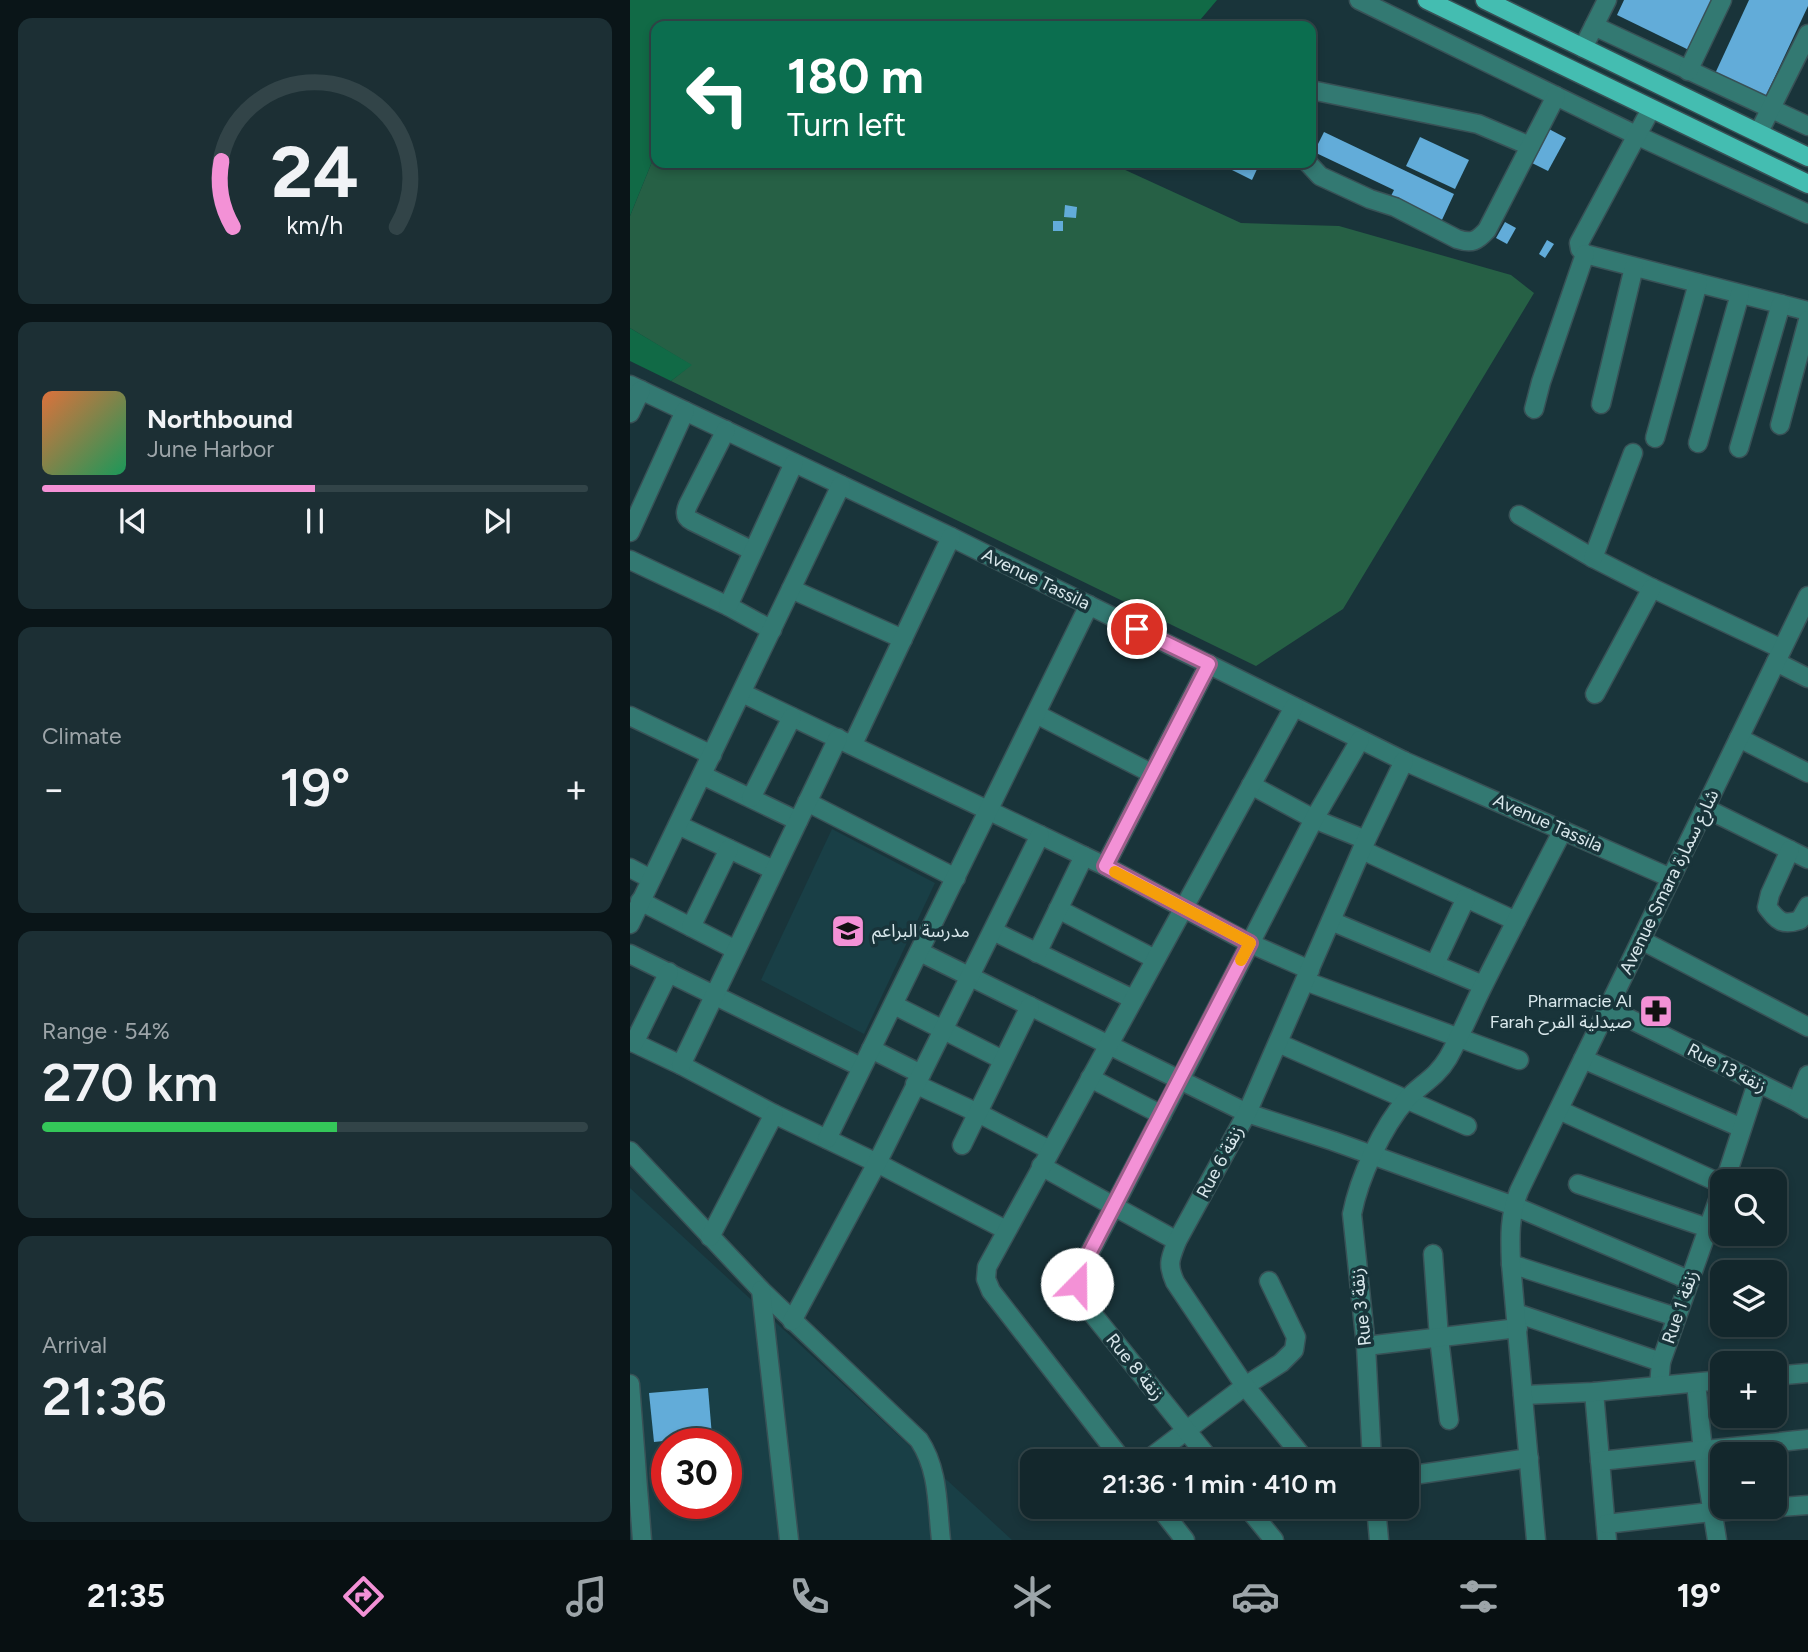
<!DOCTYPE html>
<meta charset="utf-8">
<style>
body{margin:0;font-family:Figtree,"Noto Sans Arabic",sans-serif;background:#1c2f34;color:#f1f3f6;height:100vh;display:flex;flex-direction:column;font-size:26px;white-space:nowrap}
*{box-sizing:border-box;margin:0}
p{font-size:23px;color:#9da5a9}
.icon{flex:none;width:38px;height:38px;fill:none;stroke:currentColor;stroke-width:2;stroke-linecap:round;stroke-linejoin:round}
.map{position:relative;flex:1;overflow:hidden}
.side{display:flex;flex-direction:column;gap:18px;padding:18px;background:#0a1518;width:630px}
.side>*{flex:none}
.guide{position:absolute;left:21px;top:21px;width:665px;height:147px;border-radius:14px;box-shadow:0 4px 10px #0003,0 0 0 2px #324448;background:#0b6e4f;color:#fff;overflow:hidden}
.fabs{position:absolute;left:1080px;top:1169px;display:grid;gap:14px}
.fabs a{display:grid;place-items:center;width:77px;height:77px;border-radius:14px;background:#13272c;box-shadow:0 4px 10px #0003,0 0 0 2px #324448;font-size:35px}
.speed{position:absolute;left:21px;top:1428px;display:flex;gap:14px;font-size:35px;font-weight:700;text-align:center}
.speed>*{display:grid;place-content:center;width:91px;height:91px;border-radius:50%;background:#13272c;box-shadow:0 4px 10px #0003,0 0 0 2px #324448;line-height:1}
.speed .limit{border:10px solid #d22;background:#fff;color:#111}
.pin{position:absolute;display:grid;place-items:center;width:60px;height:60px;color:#fff;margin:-30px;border:4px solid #fff;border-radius:50%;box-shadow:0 2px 7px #0007}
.me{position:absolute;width:77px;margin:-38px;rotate:22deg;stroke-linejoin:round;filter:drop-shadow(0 0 5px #0008)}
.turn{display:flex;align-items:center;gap:24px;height:147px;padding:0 21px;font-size:32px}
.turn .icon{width:91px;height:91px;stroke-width:2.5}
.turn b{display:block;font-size:49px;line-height:60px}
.big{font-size:52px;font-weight:600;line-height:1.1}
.side .widget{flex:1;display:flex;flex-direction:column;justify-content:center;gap:10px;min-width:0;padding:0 24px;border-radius:14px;background:#1c2f34}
.side .dial{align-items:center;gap:0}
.dial svg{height:182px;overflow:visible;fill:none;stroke:#324448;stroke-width:7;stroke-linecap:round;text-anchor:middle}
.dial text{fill:#f1f3f6;stroke:none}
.song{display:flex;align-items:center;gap:21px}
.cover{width:84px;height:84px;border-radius:10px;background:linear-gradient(135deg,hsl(20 70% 55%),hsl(150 70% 35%))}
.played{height:7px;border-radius:4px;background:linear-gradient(90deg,#f391d6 50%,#324448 50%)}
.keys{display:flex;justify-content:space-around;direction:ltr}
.heat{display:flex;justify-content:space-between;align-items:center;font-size:38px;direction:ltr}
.charge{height:10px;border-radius:5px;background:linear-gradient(90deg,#34c759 54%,#324448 0)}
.trip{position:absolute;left:390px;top:1449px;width:399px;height:70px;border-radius:14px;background:#13272c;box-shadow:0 4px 10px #0003,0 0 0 2px #324448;font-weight:600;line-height:70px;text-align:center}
.menu{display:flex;height:112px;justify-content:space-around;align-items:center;background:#081012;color:#9da5a9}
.menu .icon{width:49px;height:49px}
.menu .selected{color:#f391d6}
.menu b{font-size:32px;color:#f1f3f6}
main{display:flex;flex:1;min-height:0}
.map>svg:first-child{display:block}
.built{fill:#193f46;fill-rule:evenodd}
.green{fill:#266045}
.forest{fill:#116a46}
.building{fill:#62acd9}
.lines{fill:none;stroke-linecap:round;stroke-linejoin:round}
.minor-casing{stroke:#385156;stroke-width:21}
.major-casing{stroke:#385156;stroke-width:21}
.minor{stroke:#337972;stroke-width:18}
.major{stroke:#44bdb1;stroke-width:18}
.route-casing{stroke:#9e5e8b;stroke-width:18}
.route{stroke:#f391d6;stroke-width:12}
.slow{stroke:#f59e0b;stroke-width:12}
.labels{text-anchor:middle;stroke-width:7;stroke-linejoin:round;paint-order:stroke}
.street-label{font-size:18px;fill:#d9e8ec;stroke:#19343a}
.poi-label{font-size:18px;fill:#d9e8ec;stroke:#19343a;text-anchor:start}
</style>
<main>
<section class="side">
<div class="widget dial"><svg viewBox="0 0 100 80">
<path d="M14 69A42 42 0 1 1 86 69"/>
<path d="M14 69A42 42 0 0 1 9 40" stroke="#f391d6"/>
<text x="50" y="56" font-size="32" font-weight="700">24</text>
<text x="50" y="72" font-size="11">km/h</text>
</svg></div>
<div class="widget">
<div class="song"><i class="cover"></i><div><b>Northbound</b><p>June Harbor</p></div></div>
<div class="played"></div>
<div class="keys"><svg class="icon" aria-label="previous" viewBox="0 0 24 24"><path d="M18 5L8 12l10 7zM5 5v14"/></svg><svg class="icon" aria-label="pause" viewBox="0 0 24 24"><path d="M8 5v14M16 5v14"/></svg><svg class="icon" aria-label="next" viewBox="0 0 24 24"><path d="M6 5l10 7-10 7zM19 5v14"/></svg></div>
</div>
<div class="widget"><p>Climate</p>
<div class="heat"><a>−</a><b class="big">19°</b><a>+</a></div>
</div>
<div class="widget"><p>Range · 54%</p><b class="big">270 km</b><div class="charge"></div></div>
<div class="widget"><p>Arrival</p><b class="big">21:36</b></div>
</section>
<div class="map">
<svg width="1178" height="1540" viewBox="0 0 1178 1540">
<rect width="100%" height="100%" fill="#19343a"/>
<!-- built -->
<g class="built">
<polygon points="202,829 305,883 234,1034 131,980"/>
<path d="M0 1188 382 1540H0ZM37 1444H96V1503H37Z"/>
</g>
<!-- green -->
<polygon class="green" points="26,152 26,163 480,163 611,223 709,226 881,275 904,293 713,609 626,666 41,381 61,365 0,328 0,216"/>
<!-- forest -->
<g class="forest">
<polygon points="0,0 587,0 565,26 26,26 26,152 0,216"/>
<polygon points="0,328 62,365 41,381 0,361"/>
</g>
<!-- building -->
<g class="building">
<polygon points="994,0 1084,0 1063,52 987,15"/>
<polygon points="1119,0 1178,0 1178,6 1133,102 1083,78"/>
<polygon points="917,128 936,138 918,171 900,162"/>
<polygon points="694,132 824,194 811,222 760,198 764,190 684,152"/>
<polygon points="790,137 839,160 825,189 776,166"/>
<polygon points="588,163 619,163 628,167 622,180"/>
<polygon points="435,205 447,207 446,218 434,217"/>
<rect x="423" y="221" width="10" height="10"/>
<polygon points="875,222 886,228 877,244 866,238"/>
<polygon points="917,240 924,244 915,258 909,254"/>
<polygon points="78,1388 82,1436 24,1442 19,1393"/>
</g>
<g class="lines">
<!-- minor casing -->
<g class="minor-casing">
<g id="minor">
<polyline points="729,0 1008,136 1178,214"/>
<polyline points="964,26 1178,126"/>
<polyline points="953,48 977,0"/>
<polyline points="1058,71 1092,0"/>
<polyline points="681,90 848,124 900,146"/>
<polyline points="1021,109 949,243 950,249 955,254 1178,311"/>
<polyline points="1129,132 1178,34"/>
<path d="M678 163 690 176 740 199 765 207 827 239C842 244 847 241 857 230L926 96"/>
<polyline points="0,385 321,537 774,761 1041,878"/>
<polyline points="971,404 1004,267"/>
<polyline points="904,409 911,382 955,254"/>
<polyline points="0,413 11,390"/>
<polyline points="1150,425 1178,320"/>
<path d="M96 430 58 505C55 512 54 517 62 521L123 551"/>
<polyline points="1025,438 1068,283"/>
<polyline points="1068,443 1110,294"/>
<polyline points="1109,448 1151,304"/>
<polyline points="889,515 963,558 1022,588 1152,649"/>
<polyline points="0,532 55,411"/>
<polyline points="963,558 1003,453"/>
<polyline points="0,560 98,606 142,630"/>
<polyline points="161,589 273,639"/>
<polyline points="98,606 164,463"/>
<polyline points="1146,662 1178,678"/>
<polyline points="112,693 475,866 619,943 680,970"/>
<polyline points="965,694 1022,588"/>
<polyline points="406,714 521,773"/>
<polyline points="0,716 82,755"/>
<polyline points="1109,738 1178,773"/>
<polyline points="223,744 321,537"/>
<polyline points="72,775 168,821"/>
<polyline points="621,785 684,819 736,840"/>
<polyline points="121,798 162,717"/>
<polyline points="177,802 326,878"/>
<polyline points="1075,808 1178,859"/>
<polyline points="48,825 144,870"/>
<polyline points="732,850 886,921"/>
<path d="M1160 850 1140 894 1137 907C1148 921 1152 926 1170 920L1178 906"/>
<polyline points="475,866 579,664"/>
<polyline points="0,868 21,879"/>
<polyline points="10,901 106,950"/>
<polyline points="428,909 525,959"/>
<polyline points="701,921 853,985"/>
<polyline points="0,924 211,485"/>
<polyline points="61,927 99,849"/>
<polyline points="363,931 503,999"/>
<polyline points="1011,940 1178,1027"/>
<polyline points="290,952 617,1113 703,1141 884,1206 1059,1280"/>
<polyline points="407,953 454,856"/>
<polyline points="0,954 231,1067"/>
<polyline points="805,964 836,898"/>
<polyline points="675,981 889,1060"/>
<polyline points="264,1005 373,1060"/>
<polyline points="978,1008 1167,1102 1178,1109"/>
<polyline points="0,1041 51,1065 144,1114 247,1163 376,1230"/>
<polyline points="4,1043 39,972"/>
<polyline points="648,1043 837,1126"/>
<polyline points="241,1049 291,1074"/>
<polyline points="953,1059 1112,1128"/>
<polyline points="51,1065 208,738"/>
<polyline points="460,1078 532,1115"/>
<polyline points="285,1084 348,1113 420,1150"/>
<polyline points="1167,1102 1178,1075"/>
<polyline points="929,1110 1092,1184"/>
<polyline points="197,1139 459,605"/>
<polyline points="332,1145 400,1006"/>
<path d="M0 1151 131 1290 289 1440C309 1470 307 1505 311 1540"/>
<polyline points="411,1166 547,1241"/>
<polyline points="1095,1181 1127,1083"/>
<polyline points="948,1184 1078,1228"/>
<polyline points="80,1237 144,1114"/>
<polyline points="803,1254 809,1338 819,1420"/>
<polyline points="881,1264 1046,1317"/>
<polyline points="131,1290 159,1540"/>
<polyline points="886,1313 1031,1362"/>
<polyline points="162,1321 247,1163 410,835"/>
<polyline points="736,1346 888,1328"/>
<polyline points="1144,1376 1178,1373"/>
<polyline points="1066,1383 1073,1451 1087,1540"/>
<polyline points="0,1384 12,1540"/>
<polyline points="1029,1386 1031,1362 1092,1189"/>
<polyline points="964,1392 977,1540"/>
<polyline points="893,1395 964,1392 1092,1380"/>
<polyline points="493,1461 361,1291 356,1279 357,1267 664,707"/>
<polyline points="516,1461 615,1386 651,1363 664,1350 666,1337 639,1281"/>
<path d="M581 1461 461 1312C450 1296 445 1290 450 1271L550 1080 684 819 730 740"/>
<path d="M676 1461 615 1386 545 1282C537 1264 540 1259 547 1241L617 1113 736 840 774 761"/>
<path d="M742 1461 736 1346 722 1214C729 1178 752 1127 777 1099 791 1084 806 1078 818 1058 831 1035 841 1010 853 986 879 934 906 882 933 830"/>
<polyline points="970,1461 1178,1439"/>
<polyline points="777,1476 899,1458"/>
<polyline points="529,1507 555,1540"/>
<polyline points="617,1507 644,1540"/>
<polyline points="746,1507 749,1540"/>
<polyline points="976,1524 1081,1512 1178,1505"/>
<path d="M906 1540 881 1264C880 1238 879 1216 889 1191L1178 596"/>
</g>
</g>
<!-- major casing -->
<g class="major-casing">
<g id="major">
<polyline points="797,0 1178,184"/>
<polyline points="855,0 1178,157"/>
</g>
</g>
<!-- minor -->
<use href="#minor" class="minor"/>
<!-- major -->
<use href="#major" class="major"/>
</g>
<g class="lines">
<!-- route casing -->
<g class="route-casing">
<polyline id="route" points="447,1284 450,1271 620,943 475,866 579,664 507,629"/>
</g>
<!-- route -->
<use href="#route" class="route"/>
<!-- slow -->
<polyline class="slow" points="485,872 620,943 611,960"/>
</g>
<!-- icons -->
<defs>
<g id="school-square" transform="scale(1.75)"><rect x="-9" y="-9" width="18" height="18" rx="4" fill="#f391d6" stroke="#19343a"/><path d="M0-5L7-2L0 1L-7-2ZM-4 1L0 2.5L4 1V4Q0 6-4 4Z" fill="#111"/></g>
<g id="pharmacy-square" transform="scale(1.75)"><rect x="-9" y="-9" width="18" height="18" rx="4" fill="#f391d6" stroke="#19343a"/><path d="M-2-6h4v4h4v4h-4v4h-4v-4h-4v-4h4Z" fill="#111"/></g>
</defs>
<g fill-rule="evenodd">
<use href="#school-square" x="218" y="931"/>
<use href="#pharmacy-square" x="1026" y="1011"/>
</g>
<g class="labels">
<!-- street labels -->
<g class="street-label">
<text transform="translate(406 579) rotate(26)" y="6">Avenue Tassila</text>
<text transform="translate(918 823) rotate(24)" y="6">Avenue Tassila</text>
<text transform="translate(1039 882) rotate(-64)" y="6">Avenue Smara شارع سمارة</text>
<text transform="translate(1097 1068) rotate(27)" y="6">Rue 13 زنقة</text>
<text transform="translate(590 1162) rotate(-62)" y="6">Rue 6 زنقة</text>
<text transform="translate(731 1307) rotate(-96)" y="6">Rue 3 زنقة</text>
<text transform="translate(1050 1307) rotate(-71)" y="6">Rue 1 زنقة</text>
<text transform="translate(505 1367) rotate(51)" y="6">Rue 8 زنقة</text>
</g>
<!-- poi labels -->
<g class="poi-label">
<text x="242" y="937">مدرسة البراعم</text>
<text x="1002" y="1007" text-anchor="end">Pharmacie Al<tspan x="1002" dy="21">Farah صيدلية الفرح</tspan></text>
</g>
</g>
</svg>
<div class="fabs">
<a><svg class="icon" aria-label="search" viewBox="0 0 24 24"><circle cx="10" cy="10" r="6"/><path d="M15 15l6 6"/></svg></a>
<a><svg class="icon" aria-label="layers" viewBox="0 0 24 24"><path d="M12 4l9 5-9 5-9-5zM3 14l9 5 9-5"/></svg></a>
<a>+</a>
<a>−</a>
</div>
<div class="speed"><div class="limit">30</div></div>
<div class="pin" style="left:507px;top:629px;background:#d93025"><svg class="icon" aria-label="arrive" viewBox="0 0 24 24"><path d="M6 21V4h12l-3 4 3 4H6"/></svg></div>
<svg class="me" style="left:447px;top:1284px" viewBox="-20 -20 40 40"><circle r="19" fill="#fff"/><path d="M0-13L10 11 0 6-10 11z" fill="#f391d6"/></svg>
<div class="trip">21:36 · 1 min · 410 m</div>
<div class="guide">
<div class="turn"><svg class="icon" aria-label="left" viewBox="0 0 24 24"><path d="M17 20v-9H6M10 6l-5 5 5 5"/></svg><div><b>180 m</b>Turn left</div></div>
</div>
</div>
</main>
<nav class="menu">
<b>21:35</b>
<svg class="icon selected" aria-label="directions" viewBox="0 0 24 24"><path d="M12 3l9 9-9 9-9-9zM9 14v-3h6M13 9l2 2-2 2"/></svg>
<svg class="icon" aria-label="music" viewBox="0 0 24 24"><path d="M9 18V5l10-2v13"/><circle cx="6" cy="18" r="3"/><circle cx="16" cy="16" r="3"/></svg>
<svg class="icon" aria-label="phone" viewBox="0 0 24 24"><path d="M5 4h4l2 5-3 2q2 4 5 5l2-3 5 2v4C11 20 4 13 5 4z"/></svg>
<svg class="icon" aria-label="climate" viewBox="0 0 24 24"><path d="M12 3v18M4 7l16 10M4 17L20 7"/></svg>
<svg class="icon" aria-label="car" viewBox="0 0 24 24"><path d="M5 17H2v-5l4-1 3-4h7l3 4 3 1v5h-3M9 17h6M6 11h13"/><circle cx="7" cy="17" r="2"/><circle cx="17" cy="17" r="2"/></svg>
<svg class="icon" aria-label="filters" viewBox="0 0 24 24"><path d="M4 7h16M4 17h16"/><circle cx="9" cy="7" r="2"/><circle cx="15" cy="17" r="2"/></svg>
<b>19°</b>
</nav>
